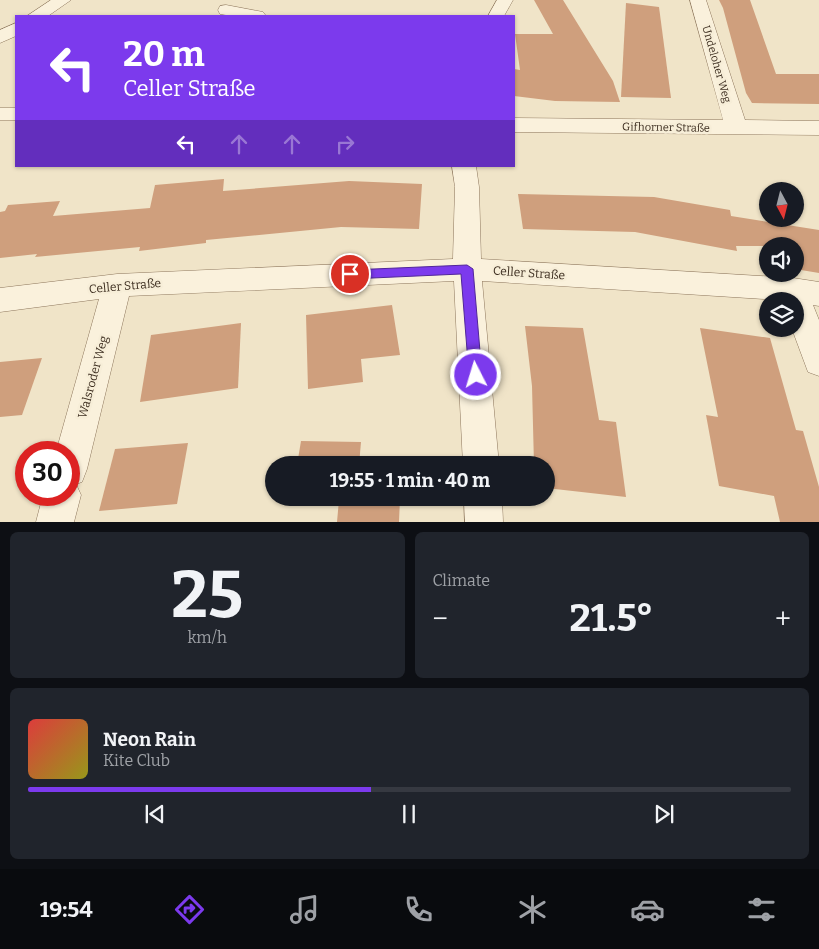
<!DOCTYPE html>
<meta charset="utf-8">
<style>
body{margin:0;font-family:Bitter,serif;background:#20242c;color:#f1f3f6;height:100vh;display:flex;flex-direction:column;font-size:19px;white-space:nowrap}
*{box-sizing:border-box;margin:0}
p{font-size:16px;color:#9ea1a6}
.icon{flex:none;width:28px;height:28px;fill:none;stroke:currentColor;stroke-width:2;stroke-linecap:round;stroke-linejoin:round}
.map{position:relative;height:522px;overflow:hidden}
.panel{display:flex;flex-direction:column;gap:10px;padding:10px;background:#0d0f14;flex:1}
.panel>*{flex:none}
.guide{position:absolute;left:15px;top:15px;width:500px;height:152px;border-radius:0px;box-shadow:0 1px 4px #0004;background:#7c3aed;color:#fff;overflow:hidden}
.needle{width:32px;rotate:173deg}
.tools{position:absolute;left:759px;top:182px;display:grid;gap:10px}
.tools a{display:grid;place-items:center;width:45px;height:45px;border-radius:50%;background:#171b24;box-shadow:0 1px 4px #0004;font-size:25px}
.speed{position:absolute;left:15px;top:441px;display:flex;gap:10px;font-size:25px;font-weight:700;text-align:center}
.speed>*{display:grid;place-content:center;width:65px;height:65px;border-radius:50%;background:#171b24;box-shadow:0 1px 4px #0004;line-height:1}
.speed .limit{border:8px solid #d22;background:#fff;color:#111}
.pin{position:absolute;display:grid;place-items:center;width:42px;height:42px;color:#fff;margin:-21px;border:2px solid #fff;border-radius:50%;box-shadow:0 1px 5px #0007}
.me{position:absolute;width:55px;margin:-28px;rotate:355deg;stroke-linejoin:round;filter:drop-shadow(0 0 4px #0008)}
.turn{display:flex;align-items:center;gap:18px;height:105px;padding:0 25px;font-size:22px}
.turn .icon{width:65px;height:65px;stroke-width:2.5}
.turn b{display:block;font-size:35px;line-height:42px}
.lanes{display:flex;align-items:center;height:48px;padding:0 25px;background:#0003;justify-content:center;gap:25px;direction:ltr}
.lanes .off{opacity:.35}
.big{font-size:38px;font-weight:700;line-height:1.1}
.panel .tile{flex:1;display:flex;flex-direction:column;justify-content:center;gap:8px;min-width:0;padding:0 18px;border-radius:8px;background:#20242c}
.panel .dial{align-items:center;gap:0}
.dial b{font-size:65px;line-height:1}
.song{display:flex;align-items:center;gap:15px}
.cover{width:60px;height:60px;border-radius:8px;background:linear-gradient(135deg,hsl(0 70% 55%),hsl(60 70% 35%))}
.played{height:5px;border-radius:2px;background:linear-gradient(90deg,#7c3aed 45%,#363941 45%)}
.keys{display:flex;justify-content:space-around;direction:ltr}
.heat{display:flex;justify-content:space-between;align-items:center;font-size:28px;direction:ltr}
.panel .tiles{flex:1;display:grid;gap:10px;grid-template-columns:1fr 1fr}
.tile:last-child{grid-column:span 2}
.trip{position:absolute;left:265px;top:456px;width:290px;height:50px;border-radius:25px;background:#171b24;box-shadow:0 1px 4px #0004;font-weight:700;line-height:50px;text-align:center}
.dock{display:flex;height:80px;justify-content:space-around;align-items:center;background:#090b0e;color:#9ea1a6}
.dock .icon{width:35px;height:35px}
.dock .active{color:#7c3aed}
.dock b{font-size:22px;color:#f1f3f6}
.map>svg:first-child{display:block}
.building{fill:#cf9f7d}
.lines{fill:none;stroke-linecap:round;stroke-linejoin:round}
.minor-casing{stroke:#8d765c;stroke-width:1}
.minor{fill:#faf1dc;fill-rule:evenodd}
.route{fill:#7c3aed;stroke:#51269a}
.labels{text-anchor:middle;stroke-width:5;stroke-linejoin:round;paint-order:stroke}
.far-street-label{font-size:11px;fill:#3d2e20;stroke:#f7eed8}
.street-label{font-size:12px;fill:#3d2e20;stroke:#f7eed8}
</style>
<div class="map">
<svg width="819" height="522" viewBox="0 0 819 522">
<rect width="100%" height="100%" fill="#f0e4c8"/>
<!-- building -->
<g class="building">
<polygon points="534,0 563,0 613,81 620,102 555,101 514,96 514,69 520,70 515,34 553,34"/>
<polygon points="719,0 750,0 776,74 819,74 819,104 752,103 746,93 723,8"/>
<polygon points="626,3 659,7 671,98 621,97"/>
<polygon points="224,179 223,191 349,181 422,184 419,229 341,227 206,240 206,243 139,251 140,247 35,257 37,254 0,258 0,212 5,211 8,205 60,201 53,216 150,208 155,185"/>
<polygon points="518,194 654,197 730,210 731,216 819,230 819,273 795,269 795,246 736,246 737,251 635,232 523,229"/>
<polygon points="392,305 400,355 361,359 363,382 308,389 306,315"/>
<polygon points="241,323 238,388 140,402 151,335"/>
<polygon points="525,326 583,328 599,420 616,422 626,497 546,488 546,465 534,465 532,386"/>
<polygon points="700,328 770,338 796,430 803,431 819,487 819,522 780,522 774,496 719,486 706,415 718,417"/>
<polygon points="42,358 22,415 0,417 0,362"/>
<polygon points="301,441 361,442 359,465 297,465"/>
<polygon points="188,443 177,504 99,511 115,449"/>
<polygon points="292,498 400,498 399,522 337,522 339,500 292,499"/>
</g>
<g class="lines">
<!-- minor casing -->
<g class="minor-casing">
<g id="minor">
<polygon points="51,0 71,0 48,16 27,16"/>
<polygon points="497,0 513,0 504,16 488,16"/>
<polygon points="690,0 706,0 745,120 819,121 819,135 514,132 514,118 723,120"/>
<polygon points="226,5 263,12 266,16 232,16 220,14 218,10 220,6"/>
<polygon points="16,23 16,36 0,43 0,30"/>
<rect x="0" y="108" width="16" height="12"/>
<polygon points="452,166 476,166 479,187 481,259 793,278 819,282 819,306 813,305 819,320 819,376 808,372 792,329 795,329 795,301 482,281 499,465 463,465 454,281 129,296 87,469 82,482 76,484 81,495 74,522 36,522 43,495 69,495 69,452 56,452 99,299 0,312 0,288 117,274 453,259 455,187"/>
<polygon points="464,498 502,498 503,522 465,522"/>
</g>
</g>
<!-- minor -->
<use href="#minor" class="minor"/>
</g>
<!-- route -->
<polygon class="route" points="467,265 473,269 482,375 480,380 476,381 471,380 469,375 461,274 350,279 344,274 350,270"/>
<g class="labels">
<!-- far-street labels -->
<g class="far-street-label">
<text transform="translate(717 64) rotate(74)" y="4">Undeloher Weg</text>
<text transform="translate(666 127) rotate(1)" y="4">Gifhorner Straße</text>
</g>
<!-- street labels -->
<g class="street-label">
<text transform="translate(529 273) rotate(4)" y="4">Celler Straße</text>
<text transform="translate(125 286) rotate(-5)" y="4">Celler Straße</text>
<text transform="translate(93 377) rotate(-75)" y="4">Walsroder Weg</text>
</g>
</g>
</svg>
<div class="tools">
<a><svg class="needle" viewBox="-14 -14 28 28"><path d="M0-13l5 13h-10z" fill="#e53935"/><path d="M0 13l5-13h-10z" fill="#9ea1a6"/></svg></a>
<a><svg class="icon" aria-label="sound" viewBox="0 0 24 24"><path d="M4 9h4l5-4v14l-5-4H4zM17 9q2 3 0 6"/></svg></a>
<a><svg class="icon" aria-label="layers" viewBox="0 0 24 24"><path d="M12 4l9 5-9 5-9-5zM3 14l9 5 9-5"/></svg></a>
</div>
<div class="speed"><div class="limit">30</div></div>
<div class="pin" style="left:350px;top:274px;background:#d93025"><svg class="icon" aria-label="arrive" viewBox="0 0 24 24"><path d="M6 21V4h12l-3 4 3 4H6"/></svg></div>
<svg class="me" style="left:476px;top:375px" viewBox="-20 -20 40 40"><circle r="17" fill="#7c3aed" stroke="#fff" stroke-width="3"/><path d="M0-11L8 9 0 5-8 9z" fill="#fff"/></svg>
<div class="trip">19:55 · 1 min · 40 m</div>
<div class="guide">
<div class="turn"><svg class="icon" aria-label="left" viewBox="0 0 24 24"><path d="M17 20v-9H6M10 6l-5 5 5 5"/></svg><div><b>20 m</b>Celler Straße</div></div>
<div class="lanes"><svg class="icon" aria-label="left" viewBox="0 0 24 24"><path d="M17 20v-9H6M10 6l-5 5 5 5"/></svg><svg class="icon off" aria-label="ahead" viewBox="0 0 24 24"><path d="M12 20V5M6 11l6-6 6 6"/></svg><svg class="icon off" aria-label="ahead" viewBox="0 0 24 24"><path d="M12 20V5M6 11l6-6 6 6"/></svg><svg class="icon off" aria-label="right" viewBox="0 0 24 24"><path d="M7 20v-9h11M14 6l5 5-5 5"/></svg></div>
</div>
</div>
<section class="panel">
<div class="tiles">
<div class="tile dial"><b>25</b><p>km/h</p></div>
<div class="tile"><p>Climate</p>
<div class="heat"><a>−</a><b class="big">21.5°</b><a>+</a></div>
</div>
<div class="tile">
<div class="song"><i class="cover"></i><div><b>Neon Rain</b><p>Kite Club</p></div></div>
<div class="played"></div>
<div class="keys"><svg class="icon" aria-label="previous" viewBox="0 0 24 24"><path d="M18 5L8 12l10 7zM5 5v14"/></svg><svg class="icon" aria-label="pause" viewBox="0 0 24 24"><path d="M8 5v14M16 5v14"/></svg><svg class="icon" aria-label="next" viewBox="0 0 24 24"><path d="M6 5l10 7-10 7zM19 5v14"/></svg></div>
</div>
</div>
</section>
<nav class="dock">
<b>19:54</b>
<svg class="icon active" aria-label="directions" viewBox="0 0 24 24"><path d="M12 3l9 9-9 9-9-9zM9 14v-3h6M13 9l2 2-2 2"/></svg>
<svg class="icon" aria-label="music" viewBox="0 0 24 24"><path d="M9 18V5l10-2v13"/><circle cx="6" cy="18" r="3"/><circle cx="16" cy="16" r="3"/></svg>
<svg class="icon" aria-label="phone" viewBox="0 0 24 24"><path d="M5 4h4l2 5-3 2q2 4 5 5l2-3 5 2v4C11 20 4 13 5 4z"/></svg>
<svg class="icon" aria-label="climate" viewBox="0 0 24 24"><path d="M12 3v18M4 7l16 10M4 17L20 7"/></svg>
<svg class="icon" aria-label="car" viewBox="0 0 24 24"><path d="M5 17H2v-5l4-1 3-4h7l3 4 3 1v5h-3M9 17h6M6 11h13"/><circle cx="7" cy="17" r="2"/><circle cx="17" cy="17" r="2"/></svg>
<svg class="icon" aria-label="filters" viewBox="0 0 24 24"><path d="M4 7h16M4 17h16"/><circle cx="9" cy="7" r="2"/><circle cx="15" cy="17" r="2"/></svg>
</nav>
